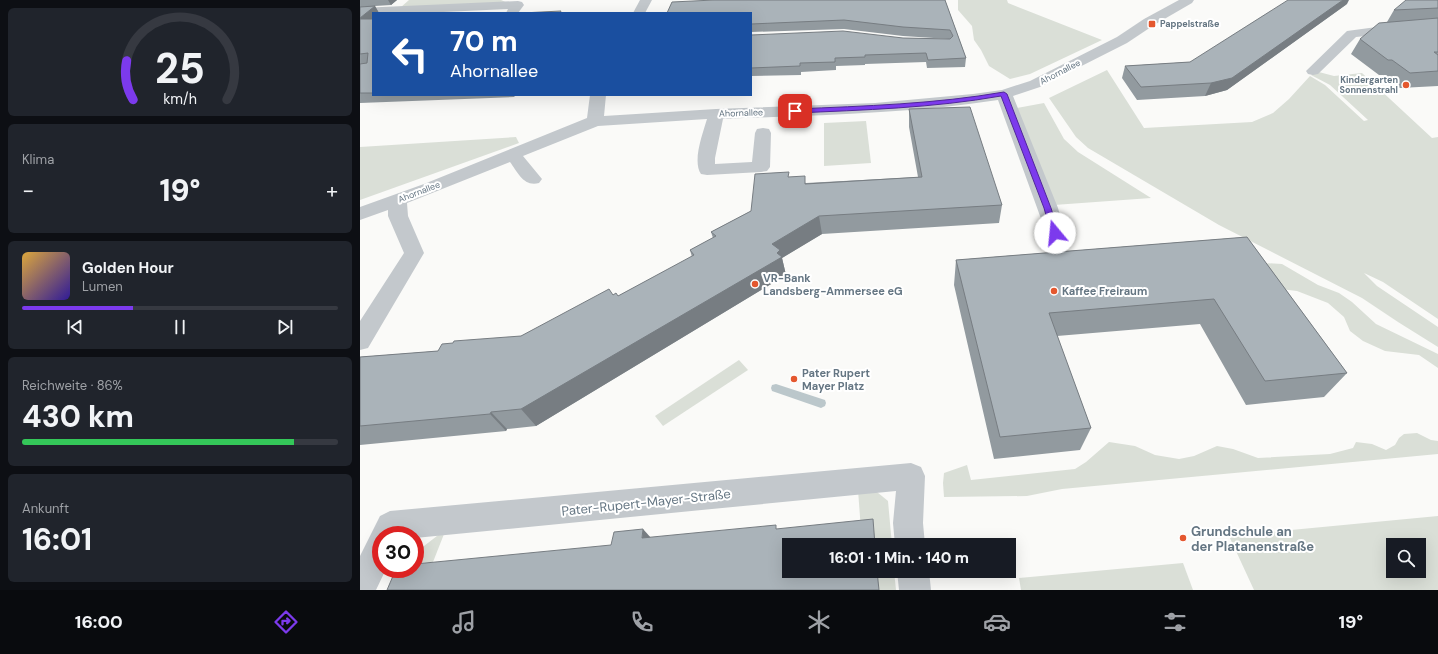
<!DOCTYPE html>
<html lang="de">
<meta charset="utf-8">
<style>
body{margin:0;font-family:"DM Sans",sans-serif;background:#20242c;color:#f1f3f6;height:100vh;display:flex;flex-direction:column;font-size:15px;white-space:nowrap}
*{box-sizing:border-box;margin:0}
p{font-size:13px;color:#9ea1a6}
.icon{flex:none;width:22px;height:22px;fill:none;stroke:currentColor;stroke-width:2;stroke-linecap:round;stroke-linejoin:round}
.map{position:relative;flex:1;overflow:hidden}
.sheet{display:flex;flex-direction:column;gap:8px;padding:8px;background:#0d0f14;width:360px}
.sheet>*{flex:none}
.hud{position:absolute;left:12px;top:12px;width:380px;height:84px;border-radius:0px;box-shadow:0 4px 16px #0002;background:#1a4fa0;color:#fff;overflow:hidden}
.fabs{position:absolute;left:1026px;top:538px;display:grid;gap:8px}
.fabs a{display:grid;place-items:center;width:40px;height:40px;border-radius:0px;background:#171b24;box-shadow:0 4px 16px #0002;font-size:20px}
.speed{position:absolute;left:12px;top:526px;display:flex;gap:8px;font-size:20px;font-weight:700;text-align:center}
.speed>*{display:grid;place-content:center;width:52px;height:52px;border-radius:50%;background:#171b24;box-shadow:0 4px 16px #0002;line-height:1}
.speed .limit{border:6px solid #d22;background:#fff;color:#111}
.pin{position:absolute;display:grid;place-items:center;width:34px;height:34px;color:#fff;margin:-17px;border-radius:8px;box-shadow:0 2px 6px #0006}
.me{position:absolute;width:44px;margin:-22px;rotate:343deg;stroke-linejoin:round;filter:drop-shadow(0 0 3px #0008)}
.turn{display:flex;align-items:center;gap:14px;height:84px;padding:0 12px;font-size:18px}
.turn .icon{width:52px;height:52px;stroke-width:2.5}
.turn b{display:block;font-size:28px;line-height:34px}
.big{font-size:30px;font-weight:800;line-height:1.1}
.sheet .widget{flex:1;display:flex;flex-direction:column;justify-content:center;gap:6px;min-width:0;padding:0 14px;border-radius:6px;background:#20242c}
.sheet .dial{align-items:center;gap:0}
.dial svg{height:104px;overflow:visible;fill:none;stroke:#363941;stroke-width:7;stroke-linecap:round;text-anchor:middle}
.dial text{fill:#f1f3f6;stroke:none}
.song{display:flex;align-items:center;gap:12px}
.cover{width:48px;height:48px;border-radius:6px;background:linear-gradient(135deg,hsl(40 70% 55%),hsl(250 70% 35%))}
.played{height:4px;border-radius:2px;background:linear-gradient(90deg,#7c3aed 35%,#363941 35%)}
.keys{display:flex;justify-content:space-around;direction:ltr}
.heat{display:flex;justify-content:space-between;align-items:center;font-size:22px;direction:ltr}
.charge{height:6px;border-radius:3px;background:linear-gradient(90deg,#34c759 86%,#363941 0)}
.trip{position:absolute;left:422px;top:538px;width:234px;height:40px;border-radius:0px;background:#171b24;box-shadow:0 4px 16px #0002;font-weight:800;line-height:40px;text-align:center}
.dock{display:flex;height:64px;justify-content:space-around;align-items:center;background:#090b0e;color:#9ea1a6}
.dock .icon{width:28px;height:28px}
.dock .current{color:#7c3aed}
.dock b{font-size:18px;color:#f1f3f6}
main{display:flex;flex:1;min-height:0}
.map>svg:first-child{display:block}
.green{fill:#dadfd7;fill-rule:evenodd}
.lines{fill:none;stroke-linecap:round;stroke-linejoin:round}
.stream{fill:#bbc7cb;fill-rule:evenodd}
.minor{fill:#c3c8cc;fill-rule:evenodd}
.wall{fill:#929a9f}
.shaded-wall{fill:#777d82}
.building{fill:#aab3b9;stroke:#777d82}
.route{fill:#7c3aed;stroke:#51269a}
.poi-dot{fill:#e4572e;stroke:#fff;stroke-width:1.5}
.labels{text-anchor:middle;stroke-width:4;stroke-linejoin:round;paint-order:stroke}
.far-poi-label{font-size:9px;font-weight:bold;fill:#657683;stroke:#fff;text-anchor:start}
.far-street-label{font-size:9px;fill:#657683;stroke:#fff}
.poi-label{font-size:11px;font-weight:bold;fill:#657683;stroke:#fff;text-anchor:start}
.near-street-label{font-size:13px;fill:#657683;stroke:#fff}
.near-poi-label{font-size:13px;font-weight:bold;fill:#657683;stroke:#fff;text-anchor:start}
</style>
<main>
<section class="sheet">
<div class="widget dial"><svg viewBox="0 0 100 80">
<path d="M14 69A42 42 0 1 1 86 69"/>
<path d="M14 69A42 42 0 0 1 9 39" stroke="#7c3aed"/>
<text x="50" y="56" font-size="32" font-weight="700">25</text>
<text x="50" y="72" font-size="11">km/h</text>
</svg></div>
<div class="widget"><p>Klima</p>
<div class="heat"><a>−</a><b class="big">19°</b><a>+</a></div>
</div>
<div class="widget">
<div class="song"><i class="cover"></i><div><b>Golden Hour</b><p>Lumen</p></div></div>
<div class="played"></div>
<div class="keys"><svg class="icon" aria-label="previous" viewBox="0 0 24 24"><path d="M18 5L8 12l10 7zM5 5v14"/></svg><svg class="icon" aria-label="pause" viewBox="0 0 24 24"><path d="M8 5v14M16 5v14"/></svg><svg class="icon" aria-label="next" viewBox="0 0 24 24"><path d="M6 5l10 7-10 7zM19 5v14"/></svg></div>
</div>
<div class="widget"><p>Reichweite · 86%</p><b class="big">430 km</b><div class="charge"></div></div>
<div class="widget"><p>Ankunft</p><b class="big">16:01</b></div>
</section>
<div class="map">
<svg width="1078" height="590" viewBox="0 0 1078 590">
<rect width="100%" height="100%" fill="#fafaf8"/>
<!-- green -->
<g class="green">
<polygon points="49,0 141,0 150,4 40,8"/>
<polygon points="598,0 647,0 648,3 742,40 670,74 650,79 629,66 621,50 614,40 612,26 598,10"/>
<polygon points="747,70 784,128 892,122 913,113 929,99 950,76 965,85 1004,121 1008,120 970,85 951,75 955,71 974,76 1002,73 1072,138 1078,137 1078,319 1023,282 1004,273 1017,286 1078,327 1078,347 1038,322 1002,298 859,225 728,148 716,137 689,98"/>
<polygon points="684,103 704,139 718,152 791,198 694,205 657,108"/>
<polygon points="506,121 511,163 464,166 464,123"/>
<polygon points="156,137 159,143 0,200 0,147"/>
<polygon points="903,263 922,264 958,285 979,293 992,302 1016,324 1078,354 1078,368 1059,355 1025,351 1003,341 990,331 984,317 968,303 937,291 912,288"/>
<polygon points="379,360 388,370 303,426 295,416"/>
<polygon points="1057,433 1071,440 1078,441 1078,454 702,489 667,496 584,497 583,483 584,473 607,465 611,480 715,469 726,462 749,442 775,446 795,455 819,459 834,456 857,446 873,449 898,458 970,454 993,448 996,442 1012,444 1026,450 1035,445 1039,438 1044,434"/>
<polygon points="512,488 528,501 532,545 515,545 501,530 498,490"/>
<path d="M1078 516V590H894L869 536ZM1033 545H1059V571H1033Z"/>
<polygon points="86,529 73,562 60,563 48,590 35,590 55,569 55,553"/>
<polygon points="823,563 833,590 661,590 659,578"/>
<polygon points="517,571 534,571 536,590 519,590"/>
</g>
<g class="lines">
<!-- stream -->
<polygon class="stream" points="416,384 465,400 466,403 465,406 461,408 412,391 411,388 412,385"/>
<!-- minor -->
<g class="minor">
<polygon points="280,0 292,0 285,13 273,13"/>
<path d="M819 0H834L832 3 794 25 767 43 680 87 653 96 698 208 705 233 702 238 695 240 688 238 638 100C548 114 455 115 363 119L355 158V164L392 162 395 133 397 129 403 128 409 129 411 133 410 167 407 171 401 172 347 175 341 174C332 161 343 133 347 119L238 126 163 156 182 179 179 183C164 187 158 173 150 162L47 203 48 216 64 253 8 348 0 350V321L44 253 28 216V210L0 220V207L64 184 227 118 230 95H246L244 116 356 109 515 103 613 94 642 90 670 81 757 37 784 19Z"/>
<polygon points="158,1 162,2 164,5 158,13 146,13 148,9 62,13 13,13 13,15 0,16 0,8"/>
<polygon points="1078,23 1078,31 1024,34 996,37 958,74 953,75 948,74 946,71 987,31 1024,26"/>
<polygon points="551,463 561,467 565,476 563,523 565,545 535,545 533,523 536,491 55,538 55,535 21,535 21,569 26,569 16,590 0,590 0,556 20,516 30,511"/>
<polygon points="537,571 569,571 571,590 539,590"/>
</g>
</g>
<!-- wall -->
<g class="wall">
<polygon points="0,0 37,0 31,5 15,6 19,13 13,13 13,95 156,95 154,97 0,103 0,7 6,7 0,7"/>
<polygon points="585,0 606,58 605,67 567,68 566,62 505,64 505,65 476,66 476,70 441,72 441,75 391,76 391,35 590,39 589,39 543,36 484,29 391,32 391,13"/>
<polygon points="1078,0 1078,86 1040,88 1023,75 1019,75 991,54 1000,39 1027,22 1034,10"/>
<polygon points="987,4 867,90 845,96 777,100 762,78 765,66 830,62"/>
<polygon points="549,109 642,205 639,223 462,234 422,258 426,275 176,426 147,429 146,431 0,445 0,357 78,351 161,336 253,295 258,296 332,257 330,250 353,238 351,232 391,211 429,177 446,183 558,177 549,127"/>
<polygon points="887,237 987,373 964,397 886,405 840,324 697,336 731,428 720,450 634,459 594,285 596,260"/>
</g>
<!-- shaded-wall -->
<g class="shaded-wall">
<polygon points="28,0 37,0 31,5"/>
<polygon points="983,0 989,0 987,4 867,90 845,96 851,83"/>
<polygon points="15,6 19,13 13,13 13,21 0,23 0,18"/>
<polygon points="459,216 462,234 422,258 426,275 176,426 161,409 412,244"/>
<polygon points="131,412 147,429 146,431 130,414"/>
<polygon points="283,529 292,539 282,538"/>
</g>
<!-- building -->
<g class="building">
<polygon points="354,0 585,0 606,58 568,60 566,53 505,55 505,57 475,58 475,62 440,63 440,66 391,68 391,35 483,31 543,38 590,39 593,36 590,30 543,27 484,20 391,24 391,13 307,13 312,2"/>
<polygon points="928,0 983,0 872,78 851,83 781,87 765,66 830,62"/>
<polygon points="1046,0 1078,0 1078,8 1034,10"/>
<polygon points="15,6 0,18 0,7"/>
<polygon points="201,11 200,13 162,13"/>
<polygon points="1078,18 1078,52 1074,52 1078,55 1078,71 1050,73 1032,60 1028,60 1000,39 1019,23"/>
<polygon points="0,19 13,19 13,93 0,93 0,64 7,63 8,53 0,54"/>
<polygon points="610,107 642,205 459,216 412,244 420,250 417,253 422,257 161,409 131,412 130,414 0,426 0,357 78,351 82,344 93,343 94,341 161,336 249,289 253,295 256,293 258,296 334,255 330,250 356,236 351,232 391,211 395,174 429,172 428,177 445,176 445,184 562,177 549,109"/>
<polygon points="887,237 987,373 905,381 854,299 689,313 731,428 640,437 596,260"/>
<polygon points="513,519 515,545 429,545 429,571 517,571 519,590 27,590 36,569 55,569 55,564 251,545 254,532 283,529 282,538 416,525 416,529"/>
</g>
<!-- route -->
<path class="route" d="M644 92 647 94 691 208 699 233 698 235H692L691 233 684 208 641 96C573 108 504 110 435 113L432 111 435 109C505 106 575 104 644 92Z"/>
<!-- markers -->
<g class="poi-dot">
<rect x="788" y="20" width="8" height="8" rx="2"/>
<circle cx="1046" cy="85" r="4"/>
<circle cx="395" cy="284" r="4"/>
<circle cx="694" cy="291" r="4"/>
<circle cx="434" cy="379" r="4"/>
<circle cx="823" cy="538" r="4"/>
</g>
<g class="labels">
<!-- far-poi labels -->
<g class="far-poi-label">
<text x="800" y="27">Pappelstraße</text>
<text x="1038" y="83" text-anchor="end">Kindergarten<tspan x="1038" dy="10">Sonnenstrahl</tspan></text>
</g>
<!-- far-street labels -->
<g class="far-street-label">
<text transform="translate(700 72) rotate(-27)" y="3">Ahornallee</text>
<text transform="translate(381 113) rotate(-2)" y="3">Ahornallee</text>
<text transform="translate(59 192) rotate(-21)" y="3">Ahornallee</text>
</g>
<!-- poi labels -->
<g class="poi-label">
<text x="403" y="282">VR-Bank<tspan x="403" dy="13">Landsberg-Ammersee eG</tspan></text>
<text x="702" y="295">Kaffee Freiraum</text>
<text x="442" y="377">Pater Rupert<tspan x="442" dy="13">Mayer Platz</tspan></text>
</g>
<!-- near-street labels -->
<g class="near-street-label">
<text transform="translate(286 502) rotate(-6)" y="5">Pater-Rupert-Mayer-Straße</text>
</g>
<!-- near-poi labels -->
<g class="near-poi-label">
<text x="831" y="536">Grundschule an<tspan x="831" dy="15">der Platanenstraße</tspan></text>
</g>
</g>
</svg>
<div class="fabs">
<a><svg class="icon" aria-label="search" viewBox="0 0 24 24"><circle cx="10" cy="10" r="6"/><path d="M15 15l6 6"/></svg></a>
</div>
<div class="speed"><div class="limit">30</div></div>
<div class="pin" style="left:435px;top:111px;background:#d93025"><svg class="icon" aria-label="arrive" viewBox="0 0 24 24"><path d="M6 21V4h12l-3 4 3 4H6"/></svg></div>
<svg class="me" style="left:695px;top:233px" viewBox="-20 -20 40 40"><circle r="19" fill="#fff"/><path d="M0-13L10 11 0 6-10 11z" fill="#7c3aed"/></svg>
<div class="trip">16:01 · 1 Min. · 140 m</div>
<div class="hud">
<div class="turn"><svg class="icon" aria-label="left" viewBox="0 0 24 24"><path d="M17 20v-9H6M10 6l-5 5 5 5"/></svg><div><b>70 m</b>Ahornallee</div></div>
</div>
</div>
</main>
<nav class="dock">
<b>16:00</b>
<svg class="icon current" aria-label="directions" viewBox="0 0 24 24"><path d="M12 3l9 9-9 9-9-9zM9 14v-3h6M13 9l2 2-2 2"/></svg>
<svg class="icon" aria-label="music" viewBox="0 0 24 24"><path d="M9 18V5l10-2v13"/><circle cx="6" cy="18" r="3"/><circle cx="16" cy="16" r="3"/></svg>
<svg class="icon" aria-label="phone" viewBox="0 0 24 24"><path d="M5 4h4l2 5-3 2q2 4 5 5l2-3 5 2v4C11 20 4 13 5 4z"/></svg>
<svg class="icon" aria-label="climate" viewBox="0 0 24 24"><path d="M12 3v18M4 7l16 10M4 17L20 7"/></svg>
<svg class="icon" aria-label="car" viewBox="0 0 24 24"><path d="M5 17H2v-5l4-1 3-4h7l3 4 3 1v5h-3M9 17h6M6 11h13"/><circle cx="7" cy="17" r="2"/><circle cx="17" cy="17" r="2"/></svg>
<svg class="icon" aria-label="filters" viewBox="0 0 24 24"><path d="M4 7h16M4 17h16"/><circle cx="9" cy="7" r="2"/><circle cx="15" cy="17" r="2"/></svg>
<b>19°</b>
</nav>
